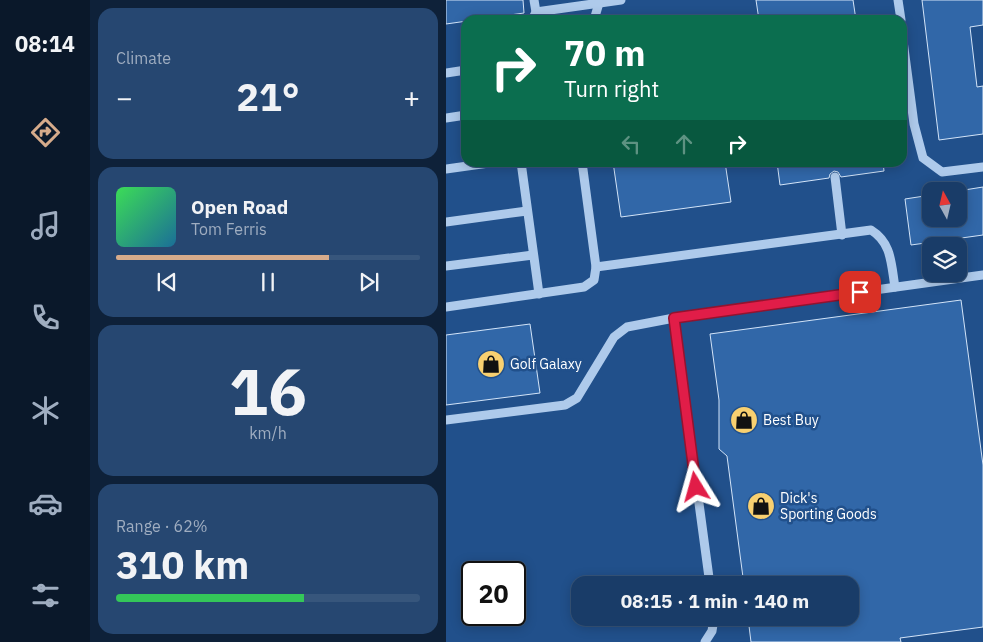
<!DOCTYPE html>
<meta charset="utf-8">
<style>
body{margin:0;font-family:"IBM Plex Sans",sans-serif;background:#264771;color:#f1f3f6;height:100vh;display:flex;flex-direction:column;font-size:19px;white-space:nowrap}
*{box-sizing:border-box;margin:0}
p{font-size:16px;color:#9fadc0}
.icon{flex:none;width:28px;height:28px;fill:none;stroke:currentColor;stroke-width:2;stroke-linecap:round;stroke-linejoin:round}
.map{position:relative;flex:1;overflow:hidden}
.panel{display:flex;flex-direction:column;gap:8px;padding:8px;background:#0e2139;width:356px}
.panel>*{flex:none}
.banner{position:absolute;left:15px;top:15px;width:446px;height:152px;border-radius:15px;box-shadow:0 2px 12px #0003,0 0 0 1px #37567c;background:#0b6e4f;color:#fff;overflow:hidden}
.needle{width:32px;rotate:352deg}
.buttons{position:absolute;left:476px;top:182px;display:grid;gap:10px}
.buttons a{display:grid;place-items:center;width:45px;height:45px;border-radius:10px;background:#193c68;box-shadow:0 2px 12px #0003,0 0 0 1px #37567c;font-size:25px}
.speed{position:absolute;left:15px;top:561px;display:flex;gap:10px;font-size:25px;font-weight:700;text-align:center}
.speed>*{display:grid;place-content:center;width:65px;height:65px;border-radius:50%;background:#193c68;box-shadow:0 2px 12px #0003,0 0 0 1px #37567c;line-height:1}
.speed .limit{border:2px solid #111;border-radius:8px;background:#fff;color:#111}
.pin{position:absolute;display:grid;place-items:center;width:42px;height:42px;color:#fff;margin:-21px;border-radius:10px;box-shadow:0 2px 8px #0006}
.me{position:absolute;width:55px;margin:-28px;rotate:352deg;stroke-linejoin:round;filter:drop-shadow(0 0 4px #0008)}
.turn{display:flex;align-items:center;gap:18px;height:105px;padding:0 20px;font-size:22px}
.turn .icon{width:65px;height:65px;stroke-width:2.5}
.turn b{display:block;font-size:35px;line-height:42px}
.lanes{display:flex;align-items:center;height:48px;padding:0 20px;background:#0003;justify-content:center;gap:25px;direction:ltr}
.lanes .off{opacity:.35}
.big{font-size:38px;font-weight:800;line-height:1.1}
.panel .tile{flex:1;display:flex;flex-direction:column;justify-content:center;gap:8px;min-width:0;padding:0 18px;border-radius:15px;background:#264771}
.panel .dial{align-items:center;gap:0}
.dial b{font-size:65px;line-height:1}
.song{display:flex;align-items:center;gap:15px}
.cover{width:60px;height:60px;border-radius:8px;background:linear-gradient(135deg,hsl(130 70% 55%),hsl(200 70% 35%))}
.played{height:5px;border-radius:2px;background:linear-gradient(90deg,#d6ab8b 70%,#37567c 70%)}
.keys{display:flex;justify-content:space-around;direction:ltr}
.heat{display:flex;justify-content:space-between;align-items:center;font-size:28px;direction:ltr}
.charge{height:8px;border-radius:4px;background:linear-gradient(90deg,#34c759 62%,#37567c 0)}
.trip{position:absolute;left:125px;top:576px;width:288px;height:50px;border-radius:15px;background:#193c68;box-shadow:0 2px 12px #0003,0 0 0 1px #37567c;font-weight:800;line-height:50px;text-align:center}
main{display:flex;flex:1;min-height:0}
.menu{display:flex;flex-direction:column;width:90px;justify-content:space-around;align-items:center;background:#0a182a;color:#9fadc0}
.menu .icon{width:35px;height:35px}
.menu .active{color:#d6ab8b}
.menu b{font-size:22px;color:#f1f3f6}
.map>svg:first-child{display:block}
.building{fill:#3167a8;stroke:#d3e4f8}
.lines{fill:none;stroke-linecap:round;stroke-linejoin:round}
.minor{stroke:#aecaeb;stroke-width:9}
.route-casing{stroke:#92132f;stroke-width:12}
.route{stroke:#e11d48;stroke-width:9}
.labels{text-anchor:middle;stroke-width:5;stroke-linejoin:round;paint-order:stroke}
.poi-label{font-size:14px;fill:#fff;stroke:#21508b;text-anchor:start}
</style>
<main>
<nav class="menu">
<b>08:14</b>
<svg class="icon active" aria-label="directions" viewBox="0 0 24 24"><path d="M12 3l9 9-9 9-9-9zM9 14v-3h6M13 9l2 2-2 2"/></svg>
<svg class="icon" aria-label="music" viewBox="0 0 24 24"><path d="M9 18V5l10-2v13"/><circle cx="6" cy="18" r="3"/><circle cx="16" cy="16" r="3"/></svg>
<svg class="icon" aria-label="phone" viewBox="0 0 24 24"><path d="M5 4h4l2 5-3 2q2 4 5 5l2-3 5 2v4C11 20 4 13 5 4z"/></svg>
<svg class="icon" aria-label="climate" viewBox="0 0 24 24"><path d="M12 3v18M4 7l16 10M4 17L20 7"/></svg>
<svg class="icon" aria-label="car" viewBox="0 0 24 24"><path d="M5 17H2v-5l4-1 3-4h7l3 4 3 1v5h-3M9 17h6M6 11h13"/><circle cx="7" cy="17" r="2"/><circle cx="17" cy="17" r="2"/></svg>
<svg class="icon" aria-label="filters" viewBox="0 0 24 24"><path d="M4 7h16M4 17h16"/><circle cx="9" cy="7" r="2"/><circle cx="15" cy="17" r="2"/></svg>
</nav>
<section class="panel">
<div class="tile"><p>Climate</p>
<div class="heat"><a>−</a><b class="big">21°</b><a>+</a></div>
</div>
<div class="tile">
<div class="song"><i class="cover"></i><div><b>Open Road</b><p>Tom Ferris</p></div></div>
<div class="played"></div>
<div class="keys"><svg class="icon" aria-label="previous" viewBox="0 0 24 24"><path d="M18 5L8 12l10 7zM5 5v14"/></svg><svg class="icon" aria-label="pause" viewBox="0 0 24 24"><path d="M8 5v14M16 5v14"/></svg><svg class="icon" aria-label="next" viewBox="0 0 24 24"><path d="M6 5l10 7-10 7zM19 5v14"/></svg></div>
</div>
<div class="tile dial"><b>16</b><p>km/h</p></div>
<div class="tile"><p>Range · 62%</p><b class="big">310 km</b><div class="charge"></div></div>
</section>
<div class="map">
<svg width="537" height="642" viewBox="0 0 537 642">
<rect width="100%" height="100%" fill="#21508b"/>
<!-- building -->
<g class="building">
<polygon points="0,0 77,0 78,13 0,24"/>
<polygon points="310,0 407,0 410,20 313,20"/>
<polygon points="476,0 537,0 537,25 524,27 531,87 537,86 537,134 493,140"/>
<polygon points="167,162 279,162 285,202 175,217"/>
<polygon points="331,162 437,162 438,171 395,177 392,172 388,171 384,174 383,178 334,185"/>
<polygon points="537,187 537,235 465,245 459,199 485,195 485,219 512,219 512,191"/>
<polygon points="515,300 537,465 537,627 454,638 455,642 305,642 302,618 404,618 404,585 298,585 281,456 273,449 273,400 264,334"/>
<polygon points="84,324 94,393 0,405 0,335"/>
</g>
<g class="lines">
<!-- minor -->
<g class="minor">
<polyline points="452,0 455,20"/>
<polyline points="90,12 175,0"/>
<polyline points="86,20 90,12 88,0"/>
<polyline points="148,20 153,3"/>
<polyline points="456,33 468,124 477,158 496,172 537,167"/>
<polyline points="0,73 20,70"/>
<polyline points="0,118 20,115"/>
<polyline points="75,162 93,294"/>
<polyline points="0,169 50,162"/>
<polyline points="389,177 396,235"/>
<polyline points="0,222 81,211"/>
<polyline points="0,266 87,255"/>
<path d="M150 267 425 230C446 243 445 264 449 287"/>
<polyline points="0,307 138,287 148,280 150,267 136,162"/>
<polyline points="228,318 537,275"/>
<polyline points="0,420 119,405 131,398 168,337 181,327 228,318 264,585"/>
<polyline points="259,642 266,631 268,618"/>
</g>
</g>
<g class="lines">
<!-- route casing -->
<g class="route-casing">
<polyline id="route" points="250,487 228,318 414,292"/>
</g>
<!-- route -->
<use href="#route" class="route"/>
</g>
<!-- icons -->
<defs>
<g id="shop-disc" transform="scale(1.4375)"><circle r="9.5" fill="#f8d070" stroke="#21508b"/><path d="M-5-2.5h2.3a2.7 3.5 0 0 1 5.4 0H5L5.5 6h-11ZM-1.5-2.5h3a1.5 2.3 0 0 0-3 0Z" fill="#111"/></g>
</defs>
<g fill-rule="evenodd">
<use href="#shop-disc" x="45" y="364"/>
<use href="#shop-disc" x="298" y="420"/>
<use href="#shop-disc" x="315" y="506"/>
</g>
<g class="labels">
<!-- poi labels -->
<g class="poi-label">
<text x="64" y="369">Golf Galaxy</text>
<text x="317" y="425">Best Buy</text>
<text x="334" y="503">Dick's<tspan x="334" dy="16">Sporting Goods</tspan></text>
</g>
</g>
</svg>
<div class="buttons">
<a><svg class="needle" viewBox="-14 -14 28 28"><path d="M0-13l5 13h-10z" fill="#e53935"/><path d="M0 13l5-13h-10z" fill="#9fadc0"/></svg></a>
<a><svg class="icon" aria-label="layers" viewBox="0 0 24 24"><path d="M12 4l9 5-9 5-9-5zM3 14l9 5 9-5"/></svg></a>
</div>
<div class="speed"><div class="limit">20</div></div>
<div class="pin" style="left:414px;top:292px;background:#d93025"><svg class="icon" aria-label="arrive" viewBox="0 0 24 24"><path d="M6 21V4h12l-3 4 3 4H6"/></svg></div>
<svg class="me" style="left:250px;top:487px" viewBox="-20 -20 40 40"><path d="M0-17L14 15 0 8-14 15z" fill="#e11d48" stroke="#fff" stroke-width="4"/></svg>
<div class="trip">08:15 · 1 min · 140 m</div>
<div class="banner">
<div class="turn"><svg class="icon" aria-label="right" viewBox="0 0 24 24"><path d="M7 20v-9h11M14 6l5 5-5 5"/></svg><div><b>70 m</b>Turn right</div></div>
<div class="lanes"><svg class="icon off" aria-label="left" viewBox="0 0 24 24"><path d="M17 20v-9H6M10 6l-5 5 5 5"/></svg><svg class="icon off" aria-label="ahead" viewBox="0 0 24 24"><path d="M12 20V5M6 11l6-6 6 6"/></svg><svg class="icon" aria-label="right" viewBox="0 0 24 24"><path d="M7 20v-9h11M14 6l5 5-5 5"/></svg></div>
</div>
</div>
</main>
